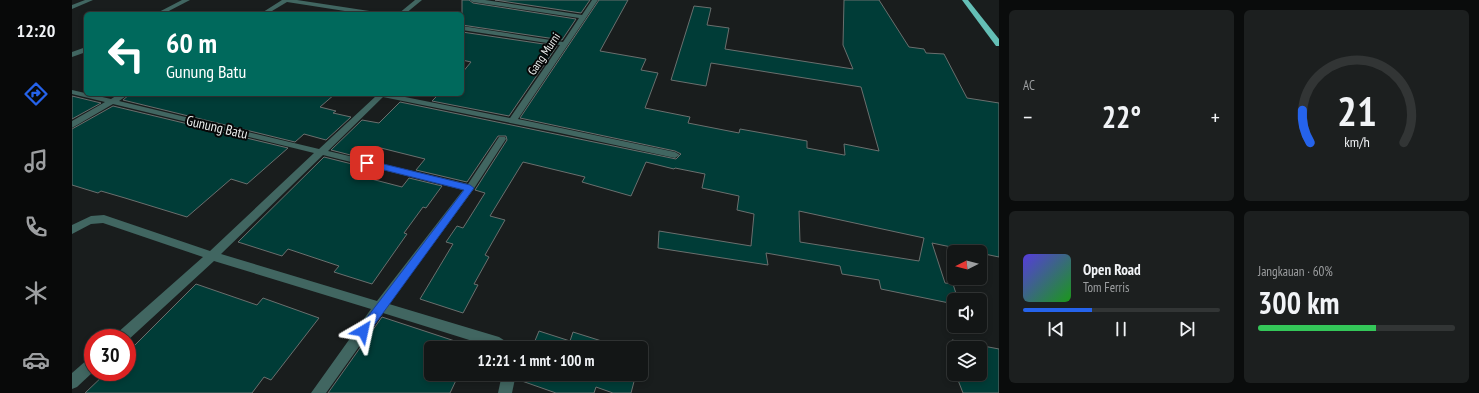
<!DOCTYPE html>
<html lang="id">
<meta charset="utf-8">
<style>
body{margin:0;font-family:"PT Sans Narrow",sans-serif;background:#1c1f1f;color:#f1f3f6;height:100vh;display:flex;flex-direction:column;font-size:15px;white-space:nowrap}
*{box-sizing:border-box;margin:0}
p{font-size:13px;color:#9d9fa1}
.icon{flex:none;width:22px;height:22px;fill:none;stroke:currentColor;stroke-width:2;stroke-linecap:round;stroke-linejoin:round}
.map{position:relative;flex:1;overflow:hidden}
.sheet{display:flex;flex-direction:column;gap:10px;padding:10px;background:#0a0c0c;width:480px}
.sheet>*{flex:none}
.guide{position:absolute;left:12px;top:12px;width:380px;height:84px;border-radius:6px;box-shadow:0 2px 6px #0003,0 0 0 1px #323535;background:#00695c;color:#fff;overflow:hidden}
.needle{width:26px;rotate:264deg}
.tools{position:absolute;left:875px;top:245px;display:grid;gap:8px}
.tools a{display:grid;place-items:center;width:40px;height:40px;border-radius:6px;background:#131616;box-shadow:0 2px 6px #0003,0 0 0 1px #323535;font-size:20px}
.speed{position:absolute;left:12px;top:329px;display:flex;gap:8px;font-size:20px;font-weight:700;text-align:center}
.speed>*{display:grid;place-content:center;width:52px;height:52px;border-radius:50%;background:#131616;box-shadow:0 2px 6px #0003,0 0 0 1px #323535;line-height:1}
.speed .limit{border:6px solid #d22;background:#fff;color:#111}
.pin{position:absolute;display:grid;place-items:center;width:34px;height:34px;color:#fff;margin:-17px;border-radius:8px;box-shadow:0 2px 6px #0006}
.me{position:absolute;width:44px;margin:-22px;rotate:36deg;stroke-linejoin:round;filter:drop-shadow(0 0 3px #0008)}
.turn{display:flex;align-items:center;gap:14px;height:84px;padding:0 16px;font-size:18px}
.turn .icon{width:52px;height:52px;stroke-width:2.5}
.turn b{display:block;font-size:28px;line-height:34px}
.big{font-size:30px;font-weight:700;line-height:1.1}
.sheet .tile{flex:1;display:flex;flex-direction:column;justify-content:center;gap:6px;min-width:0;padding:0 14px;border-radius:6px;background:#1c1f1f}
.sheet .dial{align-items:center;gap:0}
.dial svg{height:104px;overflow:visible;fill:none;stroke:#323535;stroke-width:7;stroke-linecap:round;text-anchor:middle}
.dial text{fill:#f1f3f6;stroke:none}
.song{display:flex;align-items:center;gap:12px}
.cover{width:48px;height:48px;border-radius:6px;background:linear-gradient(135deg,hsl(250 70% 55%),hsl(120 70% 35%))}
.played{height:4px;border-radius:2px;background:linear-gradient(90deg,#2563eb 35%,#323535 35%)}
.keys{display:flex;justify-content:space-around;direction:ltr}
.heat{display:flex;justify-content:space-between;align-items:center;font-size:22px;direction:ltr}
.charge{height:6px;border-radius:3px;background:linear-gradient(90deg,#34c759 60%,#323535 0)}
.sheet .tiles{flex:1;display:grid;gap:10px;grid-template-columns:repeat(2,1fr)}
.trip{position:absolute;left:352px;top:341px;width:224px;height:40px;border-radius:6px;background:#131616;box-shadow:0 2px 6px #0003,0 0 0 1px #323535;font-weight:700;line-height:40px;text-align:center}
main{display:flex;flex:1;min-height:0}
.tabs{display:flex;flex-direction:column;width:72px;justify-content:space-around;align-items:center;background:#080909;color:#9d9fa1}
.tabs .icon{width:28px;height:28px}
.tabs .selected{color:#2563eb}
.tabs b{font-size:18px;color:#f1f3f6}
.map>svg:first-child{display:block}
.building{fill:#003c37;stroke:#6a6f6e;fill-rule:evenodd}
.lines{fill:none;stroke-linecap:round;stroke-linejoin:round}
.minor{fill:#416661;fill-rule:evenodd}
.trunk{fill:#64bfb6;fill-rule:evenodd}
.route{fill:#2563eb;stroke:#184099}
.labels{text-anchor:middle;stroke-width:4;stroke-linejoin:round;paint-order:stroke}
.far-street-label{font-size:12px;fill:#ecefee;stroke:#060707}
.street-label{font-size:14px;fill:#ecefee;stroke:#060707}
</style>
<main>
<nav class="tabs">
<b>12:20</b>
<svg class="icon selected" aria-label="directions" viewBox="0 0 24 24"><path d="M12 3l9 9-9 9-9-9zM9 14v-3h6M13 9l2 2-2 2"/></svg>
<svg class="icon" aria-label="music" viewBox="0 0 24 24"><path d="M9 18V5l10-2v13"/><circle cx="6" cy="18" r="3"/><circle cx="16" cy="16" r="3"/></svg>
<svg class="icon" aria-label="phone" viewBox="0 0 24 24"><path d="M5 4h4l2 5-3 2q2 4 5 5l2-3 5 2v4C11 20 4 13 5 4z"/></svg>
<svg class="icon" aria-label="climate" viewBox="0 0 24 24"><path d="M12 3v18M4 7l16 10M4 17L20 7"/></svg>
<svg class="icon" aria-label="car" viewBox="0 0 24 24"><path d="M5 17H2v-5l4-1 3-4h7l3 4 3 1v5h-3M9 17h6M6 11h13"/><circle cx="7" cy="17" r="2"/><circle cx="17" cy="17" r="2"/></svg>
</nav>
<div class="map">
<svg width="927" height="393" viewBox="0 0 927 393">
<rect width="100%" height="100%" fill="#191d1d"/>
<!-- building -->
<g class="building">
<polygon points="390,0 397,0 401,3 504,19 490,40 390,25"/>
<polygon points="423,0 518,0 509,13"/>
<path d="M527 0H556L528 51 574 59 569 70 586 73 573 108 618 117 616 123 667 133 668 129 735 141V148L772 155H773L772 144 807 151 789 87 639 63 634 86 599 80 622 6 639 8 635 25 657 28 653 49 781 69 771 45 772 0H807L837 47 852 49 854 53 872 54 895 98 927 103V257L860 243 873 283 881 284 886 300H882V304L809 289 807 280 770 274 768 266 694 253 696 265 586 248 587 231 679 246 682 214 665 210 667 196 630 188 633 174 603 168 602 169 574 162 559 196 510 182 513 177 451 162 418 216 433 220 413 255 417 257 402 284 406 285 391 313 348 299 381 244 374 242 385 226 391 228 413 193 403 190 435 140 434 136H426L395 182 344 170 353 159 305 147 294 159 259 150 290 120 307 123 328 102 604 159 609 154 603 151 448 118ZM727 211 852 238 847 261 728 242Z"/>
<polygon points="390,32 485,46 437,116 360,101 367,94 390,94 390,73 399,62 390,60"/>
<polygon points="58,94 263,94 248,107 264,111 261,113 279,117 254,140 232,134 223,142 51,100"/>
<polygon points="0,96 29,103 0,119"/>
<polygon points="41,106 216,148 175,184 159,179 115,217 53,198 29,191 26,193 0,185 0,129"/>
<polygon points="252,157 288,166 280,174 330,187 337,178 370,186 354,208 351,207 332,233 335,234 300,284 262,272 267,266 216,249 210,256 166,242"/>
<polygon points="124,284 185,305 191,298 247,318 199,380 192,377 180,393 13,393 35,372 55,372 55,353"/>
<polygon points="310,317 398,346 398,348 359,348 359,374 387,374 378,393 256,393"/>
<polygon points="467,331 498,341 501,332 536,343 534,348 460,348"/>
<polygon points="880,340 927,349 927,393 891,393 884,375 894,377 893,374 908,374 908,348 883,348"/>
<polygon points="449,374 564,374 559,393 541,393 524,387 522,393 484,393 447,380"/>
</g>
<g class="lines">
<!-- minor -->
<g class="minor">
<polygon points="13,0 21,0 0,9 0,5"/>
<polygon points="110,0 118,0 91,14 83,14"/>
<polygon points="210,0 225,0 304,12 307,14 292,14 215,2 195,14 188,14"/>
<polygon points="343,0 350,0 333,14 326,14"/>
<path d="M398 0H413L510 15 520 0H526L446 119 603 152 608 155 603 158 488 133 311 97 256 151 396 184 427 137H433L434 139 401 190 317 304 427 337 438 344 440 348H423L311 313 254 393H239L299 309 142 261 55 341V338H43L44 334 131 257 31 223 19 224 0 234V225L19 216 32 215 138 251 242 153 41 104 0 128V121L33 102 0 94V90L39 99 47 94H57L47 101 247 149 304 96 302 94H318L438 118 488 45 390 30V26L491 42 507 18 401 2ZM251 155 391 190 305 301 149 254Z"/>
<polygon points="14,47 14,52 0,57 0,52"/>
<polygon points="21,357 21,372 5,387 0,389 0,373 16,359"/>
<polygon points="430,374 444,374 440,393 426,393"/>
</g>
<!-- trunk -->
<polygon class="trunk" points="890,0 896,0 927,39 927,46 924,46"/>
</g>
<!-- route -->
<polygon class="route" points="295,160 398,185 402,188 295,335 291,336 287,335 285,331 287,328 392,190 292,165 290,163"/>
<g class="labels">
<!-- far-street labels -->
<g class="far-street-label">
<text transform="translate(472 54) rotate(-56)" y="4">Gang Murni</text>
</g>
<!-- street labels -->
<g class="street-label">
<text transform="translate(145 127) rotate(13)" y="5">Gunung Batu</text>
</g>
</g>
</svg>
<div class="tools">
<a><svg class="needle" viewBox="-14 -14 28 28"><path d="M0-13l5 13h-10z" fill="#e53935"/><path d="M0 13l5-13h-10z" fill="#9d9fa1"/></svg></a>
<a><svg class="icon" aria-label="sound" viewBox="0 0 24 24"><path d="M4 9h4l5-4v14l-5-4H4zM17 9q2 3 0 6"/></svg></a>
<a><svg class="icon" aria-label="layers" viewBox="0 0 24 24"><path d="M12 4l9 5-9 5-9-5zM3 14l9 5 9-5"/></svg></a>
</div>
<div class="speed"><div class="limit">30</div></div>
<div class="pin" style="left:295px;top:163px;background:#d93025"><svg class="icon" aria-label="arrive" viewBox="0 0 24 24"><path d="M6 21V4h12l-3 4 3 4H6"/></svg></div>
<svg class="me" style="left:291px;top:331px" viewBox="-20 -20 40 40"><path d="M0-17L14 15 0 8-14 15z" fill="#2563eb" stroke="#fff" stroke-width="4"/></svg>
<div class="trip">12:21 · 1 mnt · 100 m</div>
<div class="guide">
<div class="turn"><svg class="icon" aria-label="left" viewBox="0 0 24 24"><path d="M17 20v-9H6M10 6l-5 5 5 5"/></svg><div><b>60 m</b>Gunung Batu</div></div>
</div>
</div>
<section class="sheet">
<div class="tiles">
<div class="tile"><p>AC</p>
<div class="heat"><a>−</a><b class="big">22°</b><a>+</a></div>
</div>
<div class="tile dial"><svg viewBox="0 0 100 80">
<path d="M14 69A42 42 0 1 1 86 69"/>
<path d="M14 69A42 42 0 0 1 8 44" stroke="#2563eb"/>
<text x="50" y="56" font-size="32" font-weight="700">21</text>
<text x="50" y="72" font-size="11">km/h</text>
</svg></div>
<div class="tile">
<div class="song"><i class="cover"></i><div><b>Open Road</b><p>Tom Ferris</p></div></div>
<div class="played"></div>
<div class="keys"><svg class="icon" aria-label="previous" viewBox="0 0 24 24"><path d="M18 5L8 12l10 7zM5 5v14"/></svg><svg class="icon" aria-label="pause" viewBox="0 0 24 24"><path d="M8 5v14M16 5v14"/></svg><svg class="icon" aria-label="next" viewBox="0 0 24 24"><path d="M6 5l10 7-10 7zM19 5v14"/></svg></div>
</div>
<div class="tile"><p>Jangkauan · 60%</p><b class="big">300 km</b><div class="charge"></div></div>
</div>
</section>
</main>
